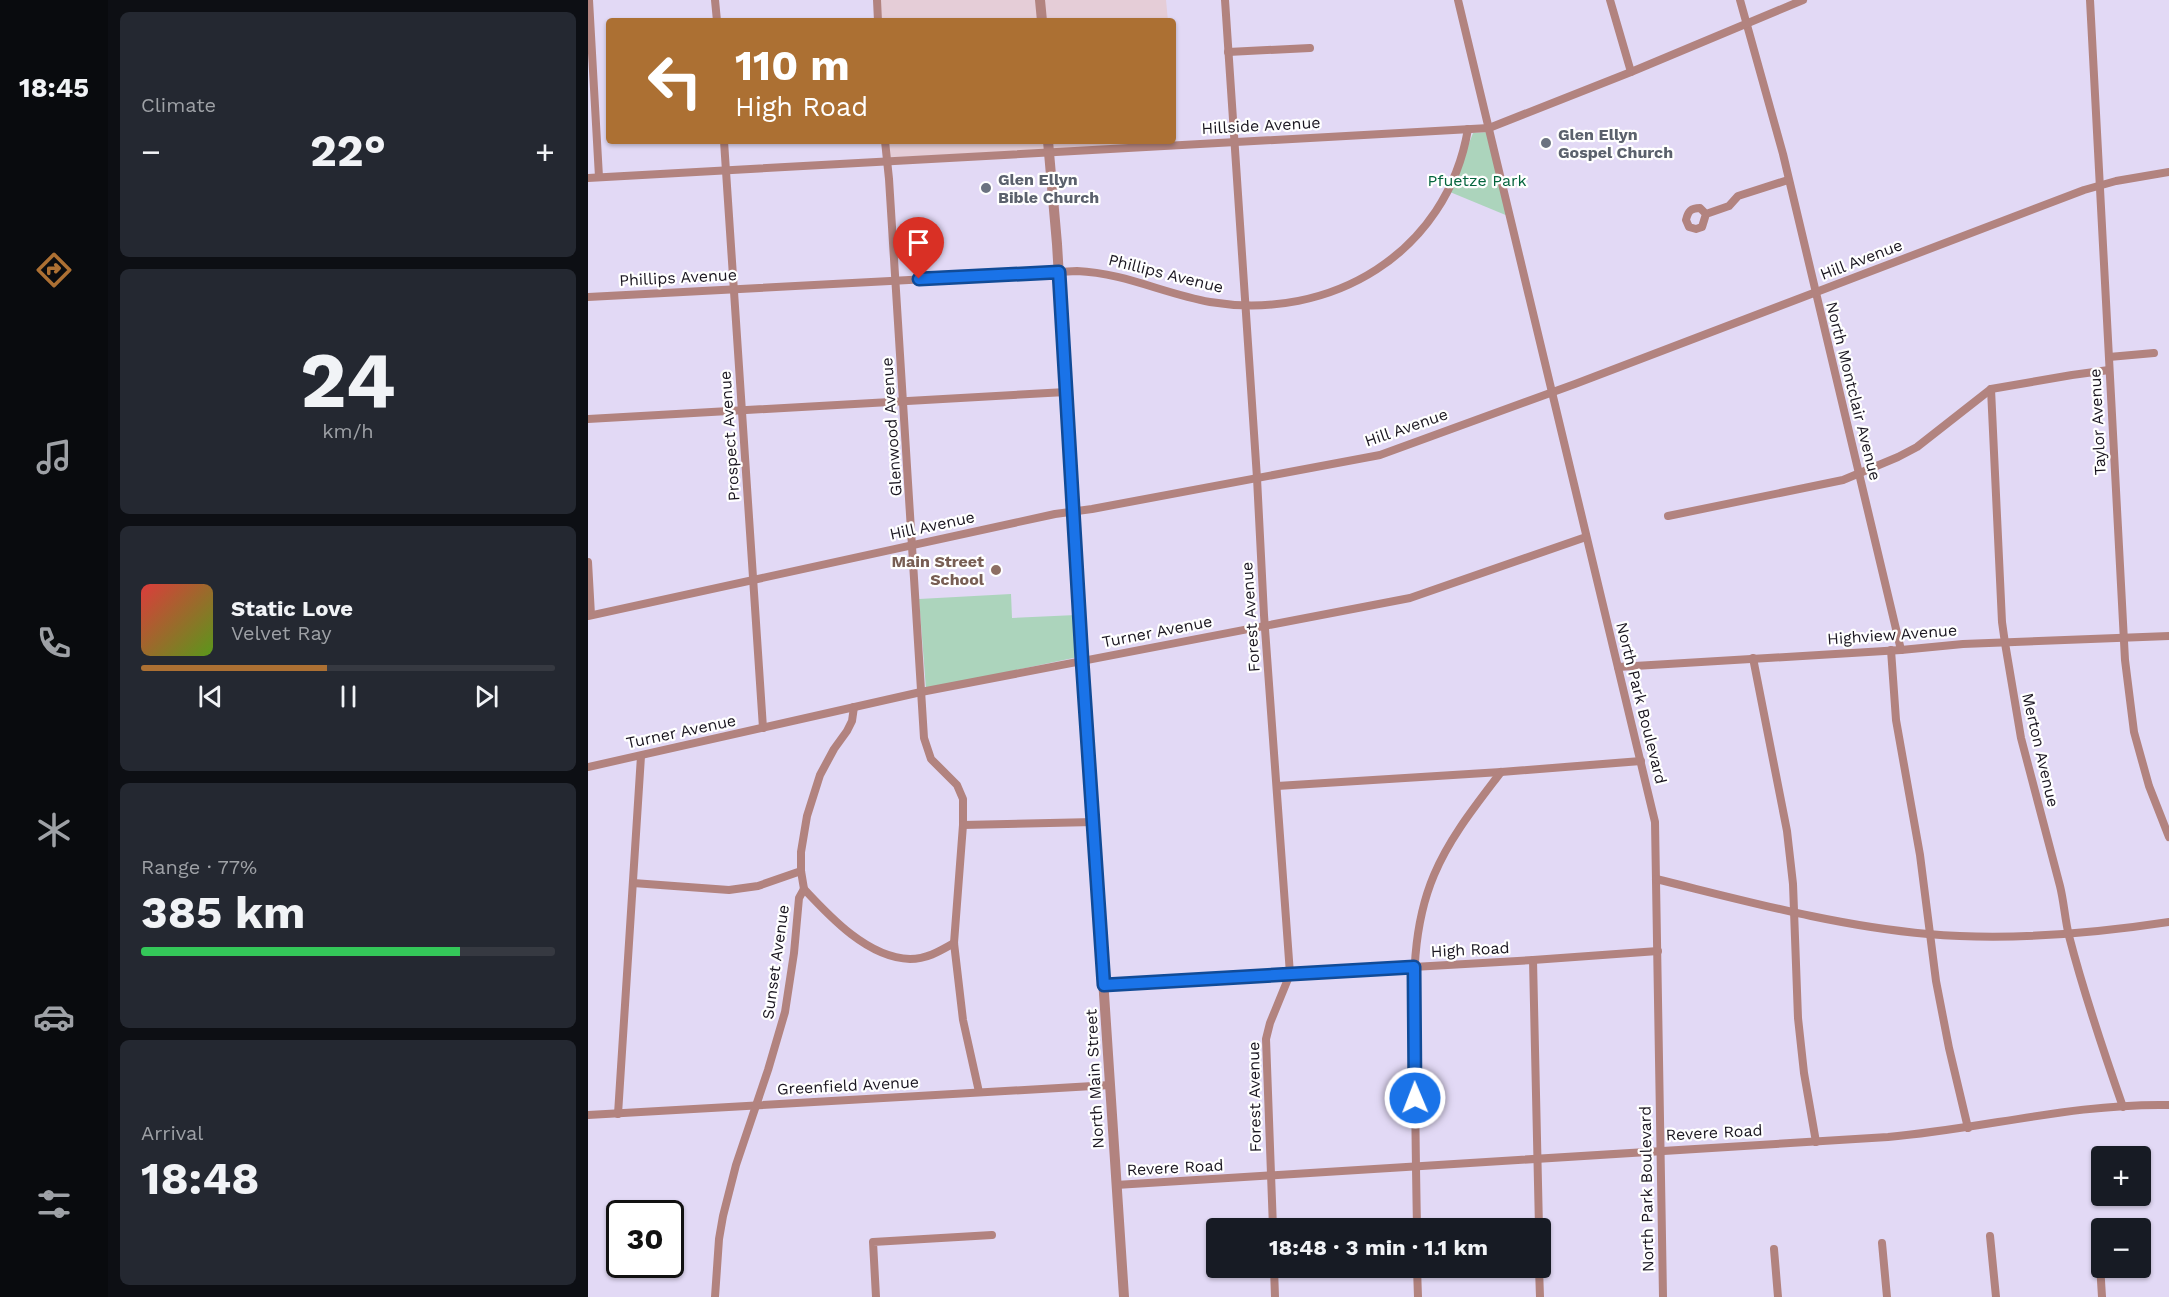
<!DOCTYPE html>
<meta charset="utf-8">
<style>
body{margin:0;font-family:"Work Sans",sans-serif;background:#242831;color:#f1f3f6;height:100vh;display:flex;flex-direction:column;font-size:22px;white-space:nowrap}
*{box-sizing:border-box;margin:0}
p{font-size:20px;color:#9ea1a6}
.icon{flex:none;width:33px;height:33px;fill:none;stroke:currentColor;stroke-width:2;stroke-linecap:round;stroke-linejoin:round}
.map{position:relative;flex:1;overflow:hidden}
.sheet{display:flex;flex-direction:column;gap:12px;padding:12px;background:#0d0f14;width:480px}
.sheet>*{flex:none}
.hud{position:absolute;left:18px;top:18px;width:570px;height:126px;border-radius:6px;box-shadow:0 2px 4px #0004;background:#ac7033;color:#fff;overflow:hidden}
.tools{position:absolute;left:1503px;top:1146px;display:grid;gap:12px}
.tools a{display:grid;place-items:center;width:60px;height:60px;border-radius:6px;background:#171b24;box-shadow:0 2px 4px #0004;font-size:30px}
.speed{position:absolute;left:18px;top:1200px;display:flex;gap:12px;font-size:30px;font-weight:700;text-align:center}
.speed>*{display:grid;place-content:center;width:78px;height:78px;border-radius:50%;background:#171b24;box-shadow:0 2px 4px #0004;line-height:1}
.speed .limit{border:3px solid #111;border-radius:9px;background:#fff;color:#111}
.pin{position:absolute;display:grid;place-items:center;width:51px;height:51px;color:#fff;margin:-62px -26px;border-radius:50% 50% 50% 0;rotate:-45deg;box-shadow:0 0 6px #0007}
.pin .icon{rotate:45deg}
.me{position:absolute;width:66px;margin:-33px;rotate:359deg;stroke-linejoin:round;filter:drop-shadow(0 0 4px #0008)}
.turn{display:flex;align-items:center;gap:21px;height:126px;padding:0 30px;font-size:27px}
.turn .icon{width:78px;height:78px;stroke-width:2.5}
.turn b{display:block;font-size:42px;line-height:51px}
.big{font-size:45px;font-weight:700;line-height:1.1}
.sheet .card{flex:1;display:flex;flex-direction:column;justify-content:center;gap:9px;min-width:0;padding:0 21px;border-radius:9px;background:#242831}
.sheet .dial{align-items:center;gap:0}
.dial b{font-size:78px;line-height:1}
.song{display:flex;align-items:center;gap:18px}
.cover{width:72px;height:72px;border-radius:9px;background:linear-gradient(135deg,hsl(0 70% 55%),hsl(90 70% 35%))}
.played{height:6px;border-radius:3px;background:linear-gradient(90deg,#ac7033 45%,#363941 45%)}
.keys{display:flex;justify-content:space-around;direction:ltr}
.heat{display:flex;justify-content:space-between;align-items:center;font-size:33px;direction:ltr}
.charge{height:9px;border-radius:4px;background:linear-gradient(90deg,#34c759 77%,#363941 0)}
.trip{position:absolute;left:618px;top:1218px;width:345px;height:60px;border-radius:6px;background:#171b24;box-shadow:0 2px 4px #0004;font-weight:700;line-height:60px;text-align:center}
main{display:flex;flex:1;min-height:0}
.dock{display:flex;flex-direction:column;width:108px;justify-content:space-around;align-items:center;background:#090b0e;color:#9ea1a6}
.dock .icon{width:42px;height:42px}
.dock .on{color:#ac7033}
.dock b{font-size:27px;color:#f1f3f6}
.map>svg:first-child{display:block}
.commercial{fill:#e5cdd7}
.green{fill:#acd4bc}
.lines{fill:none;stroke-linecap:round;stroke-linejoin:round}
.minor{stroke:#b2837f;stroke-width:8}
.tertiary{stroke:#b2837f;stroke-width:10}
.route-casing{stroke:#114b97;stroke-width:15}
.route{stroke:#1a73e8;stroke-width:10}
.worship-dot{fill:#6b7280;stroke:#fff;stroke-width:2}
.education-dot{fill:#8d6e63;stroke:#fff;stroke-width:2}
.labels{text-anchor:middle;stroke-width:4.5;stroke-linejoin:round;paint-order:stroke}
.street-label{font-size:16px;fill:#1a1620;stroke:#fff}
.worship-label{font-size:16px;font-weight:bold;fill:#5b616d;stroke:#fff;text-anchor:start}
.park-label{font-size:16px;fill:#05653e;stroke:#fff}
.education-label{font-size:16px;font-weight:bold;fill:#785e54;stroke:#fff;text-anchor:end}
</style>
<main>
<nav class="dock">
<b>18:45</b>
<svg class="icon on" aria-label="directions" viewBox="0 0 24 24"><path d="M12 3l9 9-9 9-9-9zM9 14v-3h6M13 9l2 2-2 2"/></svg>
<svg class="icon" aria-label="music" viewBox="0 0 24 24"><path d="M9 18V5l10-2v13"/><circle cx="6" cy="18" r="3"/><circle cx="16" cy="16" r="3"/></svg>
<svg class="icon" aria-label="phone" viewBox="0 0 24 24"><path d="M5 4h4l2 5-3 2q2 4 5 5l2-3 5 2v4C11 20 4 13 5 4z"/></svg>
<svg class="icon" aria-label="climate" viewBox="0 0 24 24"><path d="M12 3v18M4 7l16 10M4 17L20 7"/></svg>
<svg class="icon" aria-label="car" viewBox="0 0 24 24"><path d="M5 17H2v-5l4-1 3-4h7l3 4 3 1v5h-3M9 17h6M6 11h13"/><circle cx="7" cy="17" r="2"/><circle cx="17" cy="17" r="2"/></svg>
<svg class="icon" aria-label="filters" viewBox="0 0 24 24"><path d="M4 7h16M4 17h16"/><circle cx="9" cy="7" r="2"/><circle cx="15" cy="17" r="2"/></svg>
</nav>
<section class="sheet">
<div class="card"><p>Climate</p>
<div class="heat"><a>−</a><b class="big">22°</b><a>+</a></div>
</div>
<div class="card dial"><b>24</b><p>km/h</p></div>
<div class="card">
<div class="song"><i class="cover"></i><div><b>Static Love</b><p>Velvet Ray</p></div></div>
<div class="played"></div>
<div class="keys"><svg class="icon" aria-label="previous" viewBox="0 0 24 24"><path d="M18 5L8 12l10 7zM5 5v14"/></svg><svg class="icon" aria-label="pause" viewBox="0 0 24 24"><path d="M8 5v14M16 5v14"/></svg><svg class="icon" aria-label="next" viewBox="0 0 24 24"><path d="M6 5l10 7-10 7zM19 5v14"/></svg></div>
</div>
<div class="card"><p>Range · 77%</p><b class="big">385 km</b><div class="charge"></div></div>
<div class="card"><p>Arrival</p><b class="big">18:48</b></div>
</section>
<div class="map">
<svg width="1581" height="1297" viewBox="0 0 1581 1297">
<rect width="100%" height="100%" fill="#e2d9f5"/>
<!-- commercial -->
<g class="commercial">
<polygon points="291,0 450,0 451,21 292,21"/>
<polygon points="455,0 578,0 580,21 456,21"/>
<polygon points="299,141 458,141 459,149 300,158"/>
<polygon points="463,141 550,141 550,144 463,149"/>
</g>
<!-- green -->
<g class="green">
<polygon points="900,132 920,216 862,192 885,133"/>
<polygon points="423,594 424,618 488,615 490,657 338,689 331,599"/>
</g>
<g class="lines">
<!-- minor -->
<g class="minor">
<polyline points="1,0 11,177"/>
<polyline points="127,0 129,21"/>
<polyline points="289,0 290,21"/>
<polyline points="637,0 669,478 676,615 702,974 682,1023 678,1039 685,1228"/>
<polyline points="870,0 1067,822 1075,1297"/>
<polyline points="1022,0 1043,72"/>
<polyline points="1152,0 1195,154 1313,650"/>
<polyline points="1502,0 1537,660 1546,732 1561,786 1581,837"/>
<polyline points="640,52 722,48"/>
<polyline points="136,141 175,728"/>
<polyline points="297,141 301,179 336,738 343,759 369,785 375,799 375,825 366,943 375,1020 391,1092"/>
<polyline points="0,178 901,128 1043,72 1215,0"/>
<path d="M1118 214 1114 227 1108 229 1101 227 1098 220C1100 211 1103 208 1112 208L1118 214 1141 206 1150 196 1200 180"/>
<path d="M0 297 489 271C536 273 577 294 622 302 743 322 859 253 880 129"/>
<polyline points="1521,357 1566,353"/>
<path d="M1403 389 1414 622 1417 643 1433 738 1472 886C1476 902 1477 920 1481 936 1496 994 1515 1050 1535 1107"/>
<polyline points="0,419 478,392"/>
<polyline points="1080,516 1255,480 1310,457 1329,447 1403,389 1484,375 1521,370"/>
<polyline points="0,562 3,615"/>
<polyline points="0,616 467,514 504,509 792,455 987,384 1496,190 1528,181 1581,172"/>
<polyline points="1303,650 1308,720 1332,855 1348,981 1361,1048 1380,1128"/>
<polyline points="1165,658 1199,831 1205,884 1210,1018 1216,1073 1228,1142"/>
<polyline points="1030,667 1313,650 1375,644 1581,636"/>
<polyline points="0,767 333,692 822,598 998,537"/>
<polyline points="689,786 913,772 1053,761"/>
<polyline points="375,825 506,822"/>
<path d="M1068 879C1158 901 1248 926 1340 934 1420 941 1502 934 1581 922"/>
<polyline points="45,883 141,890 170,886 213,871"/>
<path d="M216 889C242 917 280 958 322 959 339 959 352 951 366 943"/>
<polyline points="945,960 951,1228"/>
<polyline points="516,985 945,960 1070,951"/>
<polyline points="30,1114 53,756"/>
<polyline points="0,1115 522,1085"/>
<path d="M528 1185 1300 1137C1394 1129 1487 1103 1581 1105"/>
<path d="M829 1228C828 1172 827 1116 827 1059 826 997 821 934 846 875 862 837 888 805 913 772"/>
<polyline points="1510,1231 1514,1297"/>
<polyline points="1402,1236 1408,1297"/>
<polyline points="1294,1243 1299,1297"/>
<polyline points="1186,1249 1190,1297"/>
<polyline points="686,1268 687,1297"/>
<polyline points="829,1268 830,1297"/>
<polyline points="951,1268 952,1297"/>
<polyline points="127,1297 131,1239 135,1216 148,1165 180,1070 197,1012 206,953 211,898 216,889 213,871 213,852 219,816 232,775 246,749 259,731 264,721 266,707"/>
<polyline points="288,1297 285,1242 404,1235"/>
</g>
<!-- tertiary -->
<g class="tertiary">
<polyline points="452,0 454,21"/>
<polyline points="460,141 469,244 494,660 536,1297"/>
</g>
</g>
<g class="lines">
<!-- route casing -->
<g class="route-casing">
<polyline id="route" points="331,279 471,272 494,660 516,985 826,967 827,1098"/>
</g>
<!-- route -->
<use href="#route" class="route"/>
</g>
<!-- markers -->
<g class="worship-dot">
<circle cx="958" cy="143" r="6"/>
<circle cx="398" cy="188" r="6"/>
</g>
<circle class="education-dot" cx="408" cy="570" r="6"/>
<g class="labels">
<!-- street labels -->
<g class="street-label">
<text transform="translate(673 125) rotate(-3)" y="6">Hillside Avenue</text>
<text transform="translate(1273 259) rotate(-21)" y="6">Hill Avenue</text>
<text transform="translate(578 273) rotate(14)" y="6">Phillips Avenue</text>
<text transform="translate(90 277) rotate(-3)" y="6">Phillips Avenue</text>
<text transform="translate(1266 391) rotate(76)" y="6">North Montclair Avenue</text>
<text transform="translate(1509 422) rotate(-93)" y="6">Taylor Avenue</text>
<text transform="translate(303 427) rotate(-94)" y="6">Glenwood Avenue</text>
<text transform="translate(818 427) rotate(-19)" y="6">Hill Avenue</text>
<text transform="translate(141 436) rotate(-94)" y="6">Prospect Avenue</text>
<text transform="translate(344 525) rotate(-12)" y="6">Hill Avenue</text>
<text transform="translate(662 617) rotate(-94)" y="6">Forest Avenue</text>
<text transform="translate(569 631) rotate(-11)" y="6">Turner Avenue</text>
<text transform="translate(1304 634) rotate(-4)" y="6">Highview Avenue</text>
<text transform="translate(1054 703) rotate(76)" y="6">North Park Boulevard</text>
<text transform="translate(93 731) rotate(-12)" y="6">Turner Avenue</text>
<text transform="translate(1453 750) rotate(77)" y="6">Merton Avenue</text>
<text transform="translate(882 949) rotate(-3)" y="6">High Road</text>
<text transform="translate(187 962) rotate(-82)" y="6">Sunset Avenue</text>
<text transform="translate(506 1079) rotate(-93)" y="6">North Main Street</text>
<text transform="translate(260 1085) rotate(-3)" y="6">Greenfield Avenue</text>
<text transform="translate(666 1097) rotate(-91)" y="6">Forest Avenue</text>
<text transform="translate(1126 1132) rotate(-3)" y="6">Revere Road</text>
<text transform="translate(587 1167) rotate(-3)" y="6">Revere Road</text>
<text transform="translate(1058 1189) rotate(-91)" y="6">North Park Boulevard</text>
</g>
<!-- worship labels -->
<g class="worship-label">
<text x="970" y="140">Glen Ellyn<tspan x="970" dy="18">Gospel Church</tspan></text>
<text x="410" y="185">Glen Ellyn<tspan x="410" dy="18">Bible Church</tspan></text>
</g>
<!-- park labels -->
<g class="park-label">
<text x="889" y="186">Pfuetze Park</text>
</g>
<!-- education labels -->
<g class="education-label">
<text x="396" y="567">Main Street<tspan x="396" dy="18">School</tspan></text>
</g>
</g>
</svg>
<div class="tools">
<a>+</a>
<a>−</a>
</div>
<div class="speed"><div class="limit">30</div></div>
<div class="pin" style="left:331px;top:279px;background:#d93025"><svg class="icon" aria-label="arrive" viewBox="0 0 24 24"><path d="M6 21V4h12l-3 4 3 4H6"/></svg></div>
<svg class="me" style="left:827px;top:1098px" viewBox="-20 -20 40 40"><circle r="17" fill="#1a73e8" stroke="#fff" stroke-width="3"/><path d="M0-11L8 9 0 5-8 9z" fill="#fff"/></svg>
<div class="trip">18:48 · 3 min · 1.1 km</div>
<div class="hud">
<div class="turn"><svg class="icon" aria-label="left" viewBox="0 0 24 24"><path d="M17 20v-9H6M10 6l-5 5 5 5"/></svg><div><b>110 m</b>High Road</div></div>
</div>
</div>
</main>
